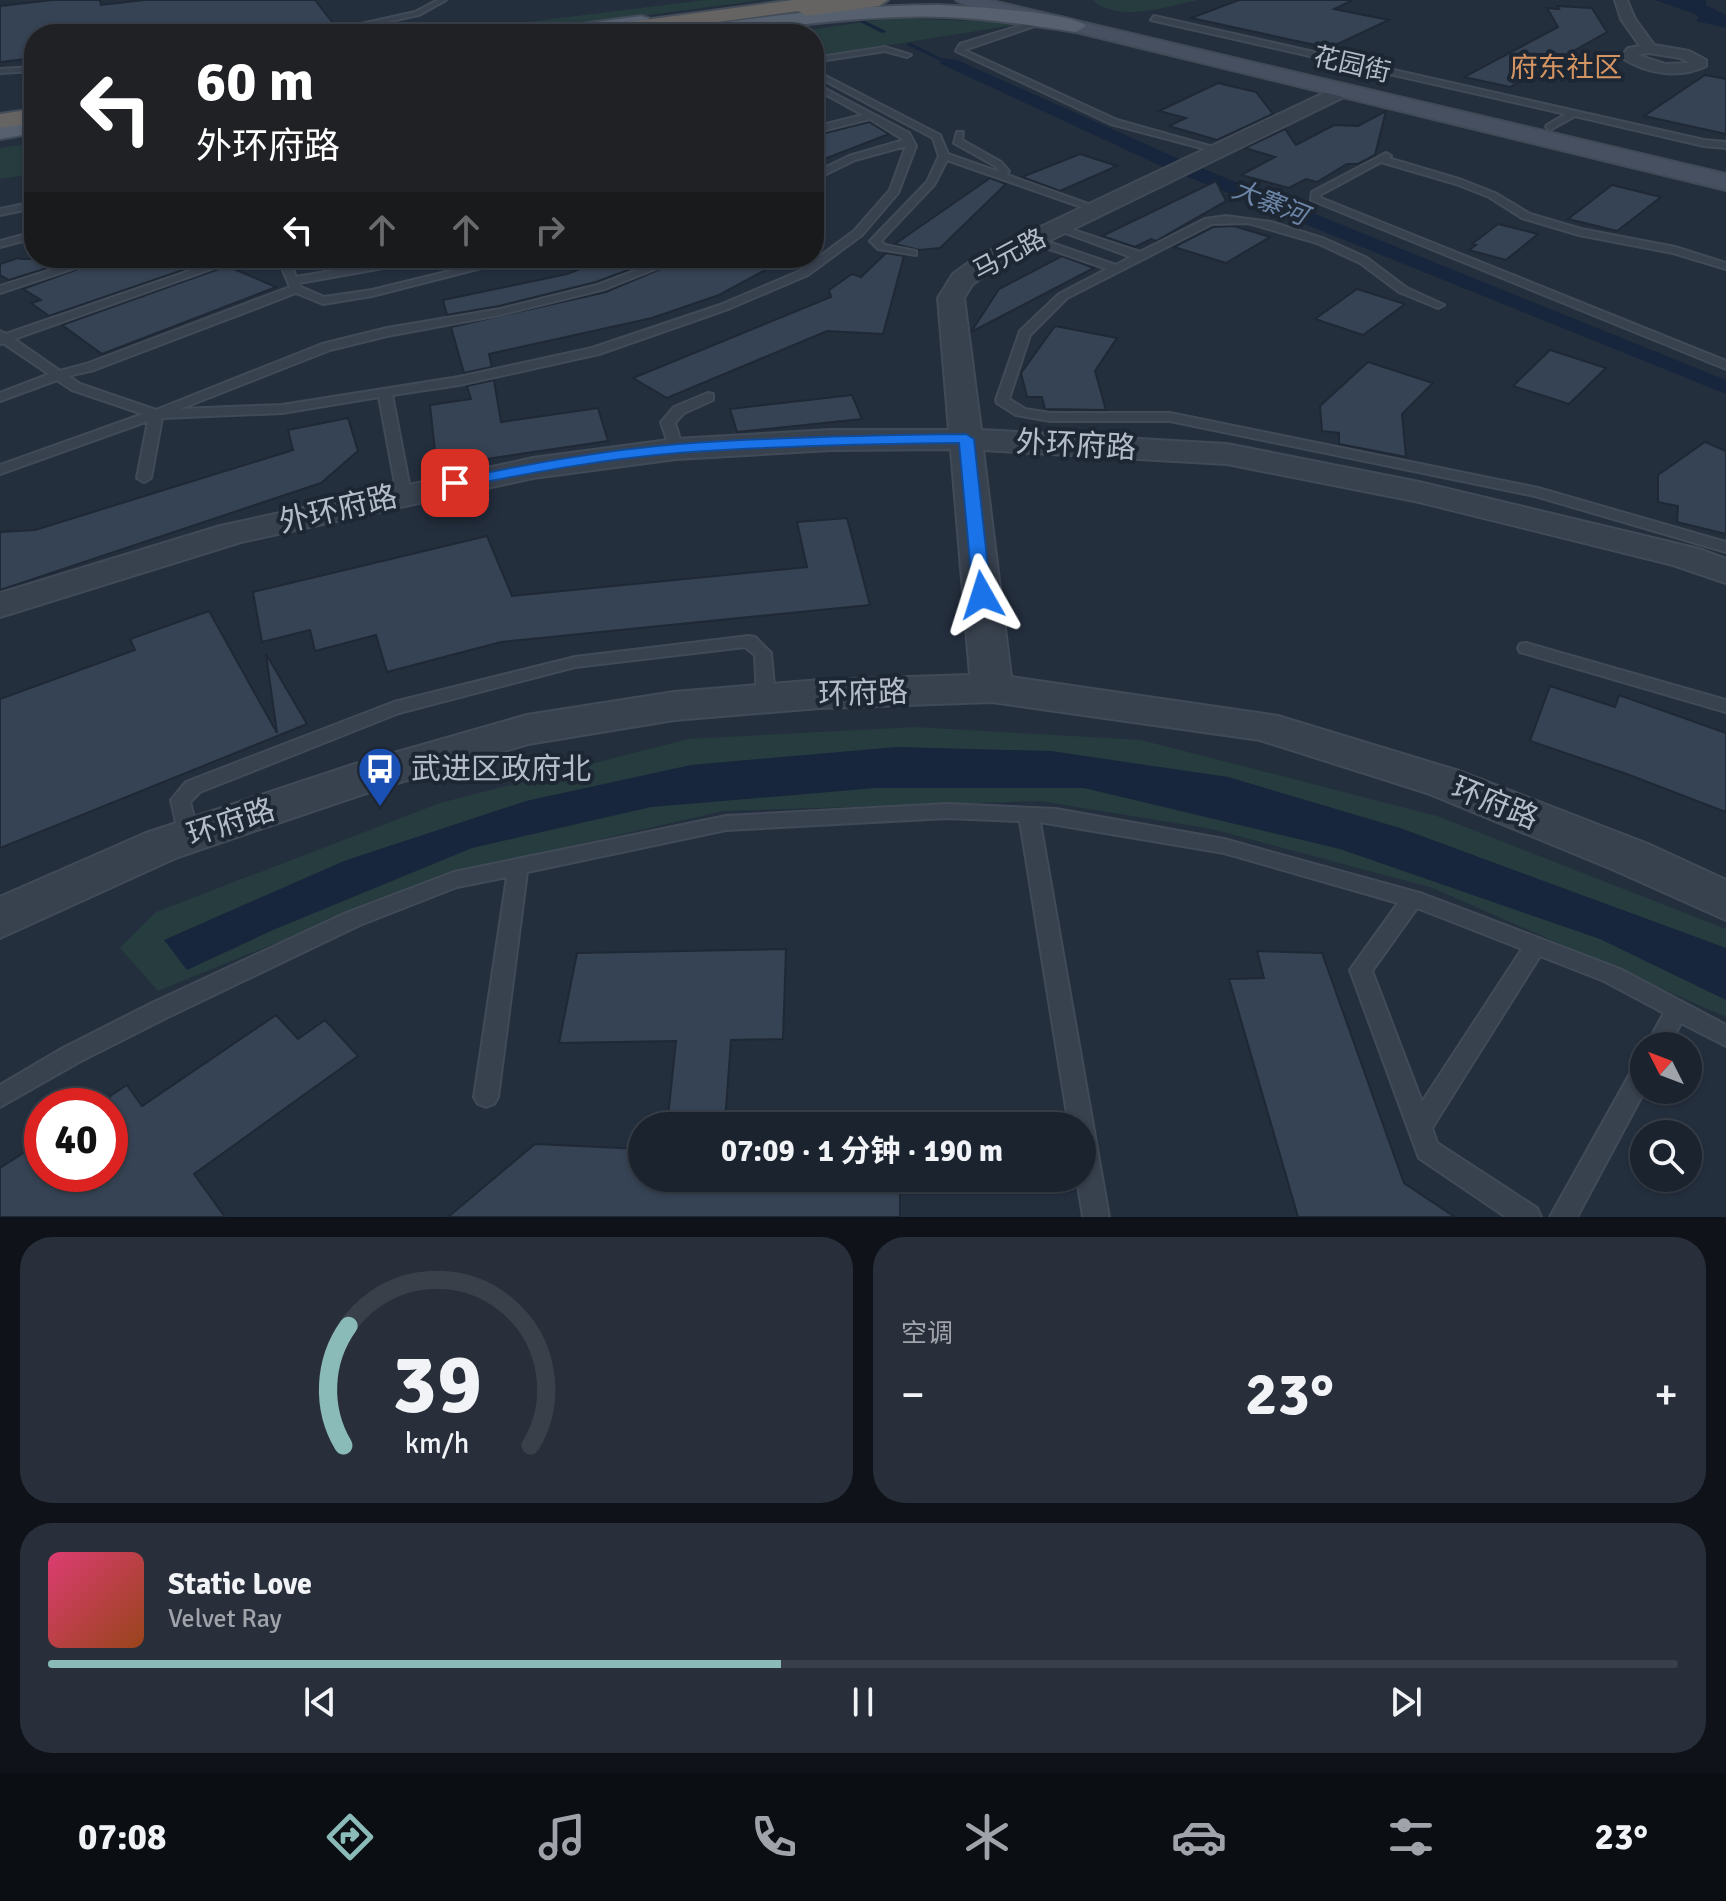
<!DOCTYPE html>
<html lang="zh">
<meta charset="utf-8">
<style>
body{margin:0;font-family:Signika,"Noto Sans SC",sans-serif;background:#282f3a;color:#f1f3f6;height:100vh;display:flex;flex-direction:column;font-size:30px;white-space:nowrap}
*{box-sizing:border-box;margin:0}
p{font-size:26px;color:#a0a4aa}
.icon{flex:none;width:44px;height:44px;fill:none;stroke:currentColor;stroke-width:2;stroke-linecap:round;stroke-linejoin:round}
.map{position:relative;height:1217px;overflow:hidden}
.sheet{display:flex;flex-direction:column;gap:20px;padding:20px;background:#0f1319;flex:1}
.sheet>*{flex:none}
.top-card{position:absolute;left:24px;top:24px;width:800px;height:244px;border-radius:32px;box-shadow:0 2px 6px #0004,0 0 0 2px #39404a;background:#202124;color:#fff;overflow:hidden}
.needle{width:52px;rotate:312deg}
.fabs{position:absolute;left:1630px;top:1032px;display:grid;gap:16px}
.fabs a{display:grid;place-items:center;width:72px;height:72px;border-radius:50%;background:#1b232e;box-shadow:0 2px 6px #0004,0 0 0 2px #39404a;font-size:40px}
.speed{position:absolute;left:24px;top:1088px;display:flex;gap:16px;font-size:40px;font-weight:700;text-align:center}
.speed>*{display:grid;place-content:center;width:104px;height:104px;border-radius:50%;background:#1b232e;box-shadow:0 2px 6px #0004,0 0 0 2px #39404a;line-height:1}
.speed .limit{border:12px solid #d22;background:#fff;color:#111}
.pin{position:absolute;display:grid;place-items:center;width:68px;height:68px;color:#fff;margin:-34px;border-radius:16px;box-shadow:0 4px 12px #0006}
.me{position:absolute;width:88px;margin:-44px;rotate:354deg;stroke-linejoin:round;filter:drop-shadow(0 0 6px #0008)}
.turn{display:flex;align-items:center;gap:28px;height:168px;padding:0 40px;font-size:36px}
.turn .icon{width:104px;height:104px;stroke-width:2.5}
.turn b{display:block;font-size:56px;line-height:68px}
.lanes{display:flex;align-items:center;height:76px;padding:0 40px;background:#0003;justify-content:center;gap:40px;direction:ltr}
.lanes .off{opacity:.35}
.big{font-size:60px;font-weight:700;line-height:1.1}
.sheet .card{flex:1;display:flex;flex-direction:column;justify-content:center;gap:12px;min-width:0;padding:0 28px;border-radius:32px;background:#282f3a}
.sheet .dial{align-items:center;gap:0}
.dial svg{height:208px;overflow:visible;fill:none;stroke:#39404a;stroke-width:7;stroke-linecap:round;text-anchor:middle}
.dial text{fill:#f1f3f6;stroke:none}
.song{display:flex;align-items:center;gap:24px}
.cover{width:96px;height:96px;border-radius:12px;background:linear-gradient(135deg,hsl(340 70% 55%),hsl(20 70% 35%))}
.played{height:8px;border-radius:4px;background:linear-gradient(90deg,#8bbbb9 45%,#39404a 45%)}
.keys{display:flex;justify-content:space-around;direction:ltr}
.heat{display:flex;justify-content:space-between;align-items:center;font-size:44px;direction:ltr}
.sheet .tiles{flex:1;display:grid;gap:20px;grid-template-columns:1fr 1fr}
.card:last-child{grid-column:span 2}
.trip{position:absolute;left:628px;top:1112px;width:468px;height:80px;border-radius:40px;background:#1b232e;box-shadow:0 2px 6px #0004,0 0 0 2px #39404a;font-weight:700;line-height:80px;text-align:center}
.dock{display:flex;height:128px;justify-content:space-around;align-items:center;background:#0b0e12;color:#a0a4aa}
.dock .icon{width:56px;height:56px}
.dock .on{color:#8bbbb9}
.dock b{font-size:36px;color:#f1f3f6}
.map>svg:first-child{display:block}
.green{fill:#263c3f}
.water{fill:#17263c}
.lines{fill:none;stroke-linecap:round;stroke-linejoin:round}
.stream{fill:#17263c;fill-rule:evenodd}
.building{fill:#364354;stroke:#1f2835;stroke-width:2}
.service-casing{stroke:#414a57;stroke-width:4}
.minor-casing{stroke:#414a57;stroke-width:4}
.tertiary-casing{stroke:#414a57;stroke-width:4}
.secondary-casing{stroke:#414a57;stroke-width:4}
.primary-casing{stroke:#414a57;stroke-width:4}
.trunk-casing{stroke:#434c59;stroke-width:4}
.service{fill:#38414e;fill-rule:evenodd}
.minor{fill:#38414e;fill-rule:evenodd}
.tertiary{fill:#38414e;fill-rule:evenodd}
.secondary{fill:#465061;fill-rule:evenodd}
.primary{fill:#56606e;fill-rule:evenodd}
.trunk{fill:#656462;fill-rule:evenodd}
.route{fill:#1a73e8;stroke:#114b97;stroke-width:2}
.labels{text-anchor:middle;stroke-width:8;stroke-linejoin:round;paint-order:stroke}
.far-street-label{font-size:26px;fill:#b4bcc9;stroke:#1d2633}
.far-water-label{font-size:26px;font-style:italic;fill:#6d86a8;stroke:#1d2633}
.far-quarter-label{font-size:28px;fill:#d59563;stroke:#1d2633}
.street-label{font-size:30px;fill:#b4bcc9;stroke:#1d2633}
.poi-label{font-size:30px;fill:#b4bcc9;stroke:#1d2633;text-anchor:start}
</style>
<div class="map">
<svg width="1726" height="1217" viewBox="0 0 1726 1217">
<rect width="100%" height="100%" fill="#242f3e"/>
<!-- green -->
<g class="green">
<polygon points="705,0 762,0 506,34 432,34"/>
<path d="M1092 0H1199C1165 6 1122 24 1092 0Z"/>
<polygon points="891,18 1028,23 814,57 814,34 782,34"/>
<polygon points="34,143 34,174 0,179 0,148"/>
<polygon points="916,727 1141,740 1437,816 1726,929 1726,1017 1433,888 1212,829 1040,801 723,811 443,875 158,991 120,948 156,912 440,803 688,739"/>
</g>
<!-- water -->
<g class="water">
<polygon points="1655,0 1706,0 1706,5 1726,15 1726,28 1696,21 1699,18 1695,14"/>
<polygon points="944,58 957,60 1179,159 1726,380 1726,394 1161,166 939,63 941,61 938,59"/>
<polygon points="897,747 1051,751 1228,777 1400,828 1726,948 1726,1000 1600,939 1340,849 1084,788 876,788 651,807 472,848 273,930 187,970 164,940 344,861 526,801 691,765"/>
</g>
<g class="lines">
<!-- stream -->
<g class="stream">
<polygon points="848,13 886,31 886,32 882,33 846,15"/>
<polygon points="907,43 911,43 951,63 947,64 907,45"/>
</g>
</g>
<!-- building -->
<g class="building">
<polygon points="52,0 100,0 101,5 144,0 315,0 336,27 301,34 149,34 148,28 96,34 34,34 34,58 0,62 0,6"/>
<polygon points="1239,0 1353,0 1334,9 1389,20 1329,48 1191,18"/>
<polygon points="1557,6 1592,8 1607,32 1510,87 1464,77 1558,27 1547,8 1559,9"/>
<polygon points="1705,75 1726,79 1726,134 1644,116"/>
<polygon points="1218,83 1256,92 1273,114 1217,140 1169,126 1186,118 1159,111"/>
<polygon points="1386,111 1375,155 1358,164 1347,164 1317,182 1306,179 1289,188 1241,175 1275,157 1245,148 1285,129 1296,145 1334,125 1358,126"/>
<polygon points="869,122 889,134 814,163 814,136"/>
<polygon points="1080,154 1117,166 1060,191 1022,177"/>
<polygon points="990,178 1006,184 940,248 919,250 895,244"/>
<polygon points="1216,181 1226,201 1156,241 1151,239 1135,247 1102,236"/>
<polygon points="1612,185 1661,197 1617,231 1568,219"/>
<polygon points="1498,224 1538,234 1506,260 1469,250 1476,245 1472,244"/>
<polygon points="1234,226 1270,237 1226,263 1174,247 1213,227"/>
<polygon points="886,253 904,256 883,334 827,331 667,398 633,378 831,297 829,290 852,274 861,277"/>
<polygon points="1062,256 1094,268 971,332 999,289"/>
<polygon points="18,258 20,259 79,258 9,280 0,275 0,264"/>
<polygon points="108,258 208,258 212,260 49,316 31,303 41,300 23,289"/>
<polygon points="609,258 660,258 596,282 499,306 447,315 443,300 567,274"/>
<polygon points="686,258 787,258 719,295 652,318 489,354 492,367 464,373 451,327 606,292"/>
<polygon points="227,266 276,287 102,354 62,325"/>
<polygon points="1357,289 1405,304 1363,335 1315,319"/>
<polygon points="1055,326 1117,338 1095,371 1106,410 1045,409 1042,397 1027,397 1021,373"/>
<polygon points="1550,350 1606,368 1569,404 1513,386"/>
<polygon points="1368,362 1433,383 1402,414 1406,457 1339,444 1339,433 1322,431 1320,406"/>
<polygon points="494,380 501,422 598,408 608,441 480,460 435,451 430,405 471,399 467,386"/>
<polygon points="852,395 862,419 737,432 730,409"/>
<polygon points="348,418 358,451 321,483 0,590 0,532 35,530 293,450 288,430"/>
<polygon points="1705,442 1726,451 1726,534 1677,522 1678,506 1658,502 1658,475"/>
<polygon points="847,518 870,605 501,642 387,672 376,635 315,651 310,630 262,642 253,592 487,536 512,596 807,567 797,522"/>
<polygon points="209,611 277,733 266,654 307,724 0,848 0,699 135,650 130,639"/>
<polygon points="1550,686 1615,707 1619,695 1726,733 1726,812 1624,773 1530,741"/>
<polygon points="786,949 783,1039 731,1040 725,1122 717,1122 717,1126 667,1126 676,1041 559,1043 577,953"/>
<polygon points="1257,951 1322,953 1404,1183 1455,1217 1298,1217 1229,979 1264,978"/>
<polygon points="276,1015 298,1039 325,1020 358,1056 194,1174 225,1217 0,1217 0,1168 42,1141 42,1174 110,1174 110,1096 127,1085 142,1106"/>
<polygon points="535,1144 642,1149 642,1178 900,1178 900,1217 448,1217"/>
</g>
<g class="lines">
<!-- service casing -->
<g class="service-casing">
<g id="service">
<polygon points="438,0 446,0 419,15 331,34 316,34 415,12"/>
<polygon points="1154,16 1704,140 1726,142 1726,148 1704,146 1575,116 1550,130 1546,127 1547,125 1566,114 1151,20"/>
<polygon points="1045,18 1052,20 964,50 1117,120 1220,149 1220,153 1111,124 956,51 960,44"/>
<polygon points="885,47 911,55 907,57 885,51 814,62 814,58"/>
<polygon points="34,67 34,71 0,73 0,69"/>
<polygon points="814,70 940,135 948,154 999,172 995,166 954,143 957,132 963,132 962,140 1001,162 1009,171 1007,175 1102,209 1093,211 947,160 934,185 881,241 885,245 916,251 916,255 878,249 870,241 927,182 939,156 933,138 814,75"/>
<polygon points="814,83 909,133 916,146 898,193 862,235 808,275 728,309 599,354 459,385 392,395 411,494 409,497 399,497 397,494 379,397 282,413 162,418 151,478 144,482 137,478 148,421 0,474 0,465 143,414 72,390 57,380 0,401 0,393 49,374 3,343 0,344 0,331 6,334 227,258 242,258 14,339 60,371 86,364 290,287 278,258 288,258 296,277 405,258 428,258 423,261 299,283 301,287 324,297 372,290 503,258 521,258 372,296 323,304 296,293 94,370 68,376 80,384 156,410 322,344 387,328 500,309 597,285 668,258 683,258 605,289 500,315 387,336 330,350 180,409 282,405 459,377 592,348 720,305 800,271 854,231 890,190 906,146 855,160 814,180 814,173 849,156 904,140 870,119 814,133 814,127 863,115 814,88"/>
<polygon points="1386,153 1391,156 1388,158 1462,180 1495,193 1530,214 1581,229 1675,247 1726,263 1726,269 1673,253 1579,235 1522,218 1489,197 1456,184 1381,162 1320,195 1321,198 1726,361 1726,369 1311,200 1312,192"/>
<polygon points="34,202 34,208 0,215 0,209"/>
<polygon points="1226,216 1271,222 1325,239 1367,258 1407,288 1444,305 1438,308 1399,292 1360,263 1317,243 1248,223 1212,224 1067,298 1030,335 1009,399 1025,409 1050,413 1170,413 1538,488 1726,542 1726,552 1535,496 1170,421 1050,421 1016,415 997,403 996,400 1020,331 1059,294 1107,269 1029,242 1029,238 1037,238 1116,265 1131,257 1052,228 1061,226 1140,252 1205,219"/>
<polygon points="34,232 34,238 0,247 0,241"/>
<polygon points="89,258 105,258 0,293 0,286"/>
<polygon points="708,393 713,394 713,400 684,413 675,423 683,449 681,452 671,452 661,422 674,407"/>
<polygon points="749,636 755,637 771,653 775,698 772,702 760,702 757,698 755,655 745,647 575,667 399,713 200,792 190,802 199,836 196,841 189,843 182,841 179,836 171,800 186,782 394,702 575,657"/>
<polygon points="1526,643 1726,700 1726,712 1520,652 1518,648 1520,644"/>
<path d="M947 804 1056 809 1224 839 1423 894 1620 969 1726 1025V1046L1681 1023 1669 1046H1646L1664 1013 1604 981 1540 956 1432 1128 1437 1143 1537 1208 1541 1217H1506L1419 1158 1350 970 1398 903 1224 853 1040 822 1109 1217H1083L1077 1178H1082V1126H1069L1020 821 947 818 726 830 527 872 498 1097 494 1104 486 1107 478 1104 474 1097 507 877 457 887 360 925 168 1017 79 1062 0 1107V1085L63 1048 152 1003 346 913 454 872 726 816ZM1417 908 1522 949 1422 1102 1372 971Z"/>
<polygon points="1644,1060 1645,1090 1577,1217 1550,1217 1636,1063"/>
</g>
</g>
<!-- minor casing -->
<g class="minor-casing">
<path id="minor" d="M1615 0H1627L1635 19 1654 45 1689 51 1706 60V66C1680 79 1648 74 1624 59L1622 56 1628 48 1640 46 1621 19ZM1649 53 1680 58 1690 63 1665 64 1637 55Z"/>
</g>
<!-- tertiary casing -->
<g class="tertiary-casing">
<polygon id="tertiary" points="1343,84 1350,86 1353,90 1350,94 993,268 972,285 964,298 981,430 1227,444 1419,482 1699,549 1726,559 1726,583 1673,565 1419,502 1227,464 983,450 1011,677 1278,716 1459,771 1648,844 1726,880 1726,920 1614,870 1427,793 1260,740 992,702 820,708 674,720 528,744 384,787 178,857 0,938 0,897 146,833 352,765 527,715 674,692 820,680 970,675 951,449 831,450 676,459 533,478 241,542 0,617 0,593 220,526 533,458 676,439 831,430 949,430 938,298 953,274 975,258"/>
</g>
<!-- secondary casing -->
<g class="secondary-casing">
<polygon id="secondary" points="956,0 988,0 1726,174 1726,190 965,5"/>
</g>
<!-- primary casing -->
<g class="primary-casing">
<g id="primary">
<path d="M938 5C962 6 1073 12 1086 26L1076 32C1017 23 959 14 899 17 823 19 749 34 673 34L683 28C768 16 852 5 938 5Z"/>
<polygon points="641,16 648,18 651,22 648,26 596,34 542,34 552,28"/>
<polygon points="34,119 34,133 0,139 0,125"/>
</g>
</g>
<!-- trunk casing -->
<g class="trunk-casing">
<g id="trunk">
<polygon points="793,0 888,0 879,6 807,16 798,11 629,34 575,34 585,28"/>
<polygon points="34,109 34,123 0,128 0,114"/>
</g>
</g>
<!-- service -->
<use href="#service" class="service"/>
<!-- minor -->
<use href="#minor" class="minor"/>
<!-- tertiary -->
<use href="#tertiary" class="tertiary"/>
<!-- secondary -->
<use href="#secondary" class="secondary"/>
<!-- primary -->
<use href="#primary" class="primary"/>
<!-- trunk -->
<use href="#trunk" class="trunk"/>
</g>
<!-- route -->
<path class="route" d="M966 434 974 439 991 595 982 600 973 595 959 443C865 444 772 446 678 453 604 459 529 473 455 488L447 483 455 479C529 464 604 450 679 444 775 437 870 435 966 434Z"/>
<!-- icons -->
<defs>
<g id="bus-pin" transform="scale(2.3)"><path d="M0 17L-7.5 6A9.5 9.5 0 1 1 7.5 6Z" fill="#1a4fb4" stroke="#1d2633"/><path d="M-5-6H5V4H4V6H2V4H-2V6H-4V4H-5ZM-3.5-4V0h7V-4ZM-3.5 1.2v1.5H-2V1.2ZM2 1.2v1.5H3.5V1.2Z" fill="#fff"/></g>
</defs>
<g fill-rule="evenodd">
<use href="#bus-pin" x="380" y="769"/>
</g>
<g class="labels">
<!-- far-street labels -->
<g class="far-street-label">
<text transform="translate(1352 64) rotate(13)" y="9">花园街</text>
<text transform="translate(1009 254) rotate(-28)" y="9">马元路</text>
</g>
<!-- far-water labels -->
<g class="far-water-label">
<text transform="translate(1270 202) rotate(22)" y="9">大寨河</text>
</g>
<!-- far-quarter labels -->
<g class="far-quarter-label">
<text x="1566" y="77">府东社区</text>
</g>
<!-- street labels -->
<g class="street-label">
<text transform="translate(1076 445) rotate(3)" y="10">外环府路</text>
<text transform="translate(338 509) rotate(-13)" y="10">外环府路</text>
<text transform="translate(863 693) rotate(-2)" y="10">环府路</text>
<text transform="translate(1495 803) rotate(22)" y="10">环府路</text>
<text transform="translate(231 822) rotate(-18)" y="10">环府路</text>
</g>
<!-- poi labels -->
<g class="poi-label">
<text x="411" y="779">武进区政府北</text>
</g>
</g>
</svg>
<div class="fabs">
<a><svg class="needle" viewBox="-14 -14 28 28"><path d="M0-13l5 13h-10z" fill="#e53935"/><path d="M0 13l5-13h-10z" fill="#a0a4aa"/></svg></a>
<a><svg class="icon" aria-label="search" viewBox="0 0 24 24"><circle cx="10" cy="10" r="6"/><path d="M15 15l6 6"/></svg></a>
</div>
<div class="speed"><div class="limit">40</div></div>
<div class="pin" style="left:455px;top:483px;background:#d93025"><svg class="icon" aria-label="arrive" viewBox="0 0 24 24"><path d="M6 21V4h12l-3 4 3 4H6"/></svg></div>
<svg class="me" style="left:982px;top:595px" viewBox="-20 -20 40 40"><path d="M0-17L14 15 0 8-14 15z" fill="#1a73e8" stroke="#fff" stroke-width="4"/></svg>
<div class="trip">07:09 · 1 分钟 · 190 m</div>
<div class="top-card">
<div class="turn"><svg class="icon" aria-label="left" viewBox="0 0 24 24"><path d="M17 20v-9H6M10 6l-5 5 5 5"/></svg><div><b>60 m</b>外环府路</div></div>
<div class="lanes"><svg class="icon" aria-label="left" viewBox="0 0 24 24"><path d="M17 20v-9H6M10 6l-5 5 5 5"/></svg><svg class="icon off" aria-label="ahead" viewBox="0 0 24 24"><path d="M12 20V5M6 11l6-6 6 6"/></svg><svg class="icon off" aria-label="ahead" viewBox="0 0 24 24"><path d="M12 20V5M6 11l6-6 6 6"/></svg><svg class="icon off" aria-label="right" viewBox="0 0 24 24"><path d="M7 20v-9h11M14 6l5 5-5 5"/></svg></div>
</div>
</div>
<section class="sheet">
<div class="tiles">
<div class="card dial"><svg viewBox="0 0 100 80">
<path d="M14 69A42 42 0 1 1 86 69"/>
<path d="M14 69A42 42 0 0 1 16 23" stroke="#8bbbb9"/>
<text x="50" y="56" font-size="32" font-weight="700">39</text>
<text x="50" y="72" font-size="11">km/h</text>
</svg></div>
<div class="card"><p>空调</p>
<div class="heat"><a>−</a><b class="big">23°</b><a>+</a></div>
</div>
<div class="card">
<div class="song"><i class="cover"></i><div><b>Static Love</b><p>Velvet Ray</p></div></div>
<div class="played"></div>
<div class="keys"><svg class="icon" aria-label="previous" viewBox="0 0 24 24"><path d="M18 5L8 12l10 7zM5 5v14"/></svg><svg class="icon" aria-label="pause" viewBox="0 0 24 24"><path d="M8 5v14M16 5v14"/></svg><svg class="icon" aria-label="next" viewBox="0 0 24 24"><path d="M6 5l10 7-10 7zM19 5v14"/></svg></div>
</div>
</div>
</section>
<nav class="dock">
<b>07:08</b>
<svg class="icon on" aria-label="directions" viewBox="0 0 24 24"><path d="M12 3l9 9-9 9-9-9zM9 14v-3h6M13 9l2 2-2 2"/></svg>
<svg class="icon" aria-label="music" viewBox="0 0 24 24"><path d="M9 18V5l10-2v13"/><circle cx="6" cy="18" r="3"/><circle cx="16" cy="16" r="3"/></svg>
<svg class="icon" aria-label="phone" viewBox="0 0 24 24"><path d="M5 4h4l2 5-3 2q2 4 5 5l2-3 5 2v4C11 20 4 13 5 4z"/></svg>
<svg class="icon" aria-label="climate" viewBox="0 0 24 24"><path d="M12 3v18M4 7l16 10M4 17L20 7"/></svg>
<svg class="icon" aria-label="car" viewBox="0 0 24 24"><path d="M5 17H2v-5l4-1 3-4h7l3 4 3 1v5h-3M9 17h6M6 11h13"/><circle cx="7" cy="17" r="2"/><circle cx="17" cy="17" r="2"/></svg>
<svg class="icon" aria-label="filters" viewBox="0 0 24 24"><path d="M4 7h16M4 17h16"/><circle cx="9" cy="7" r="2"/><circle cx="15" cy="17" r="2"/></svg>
<b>23°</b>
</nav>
